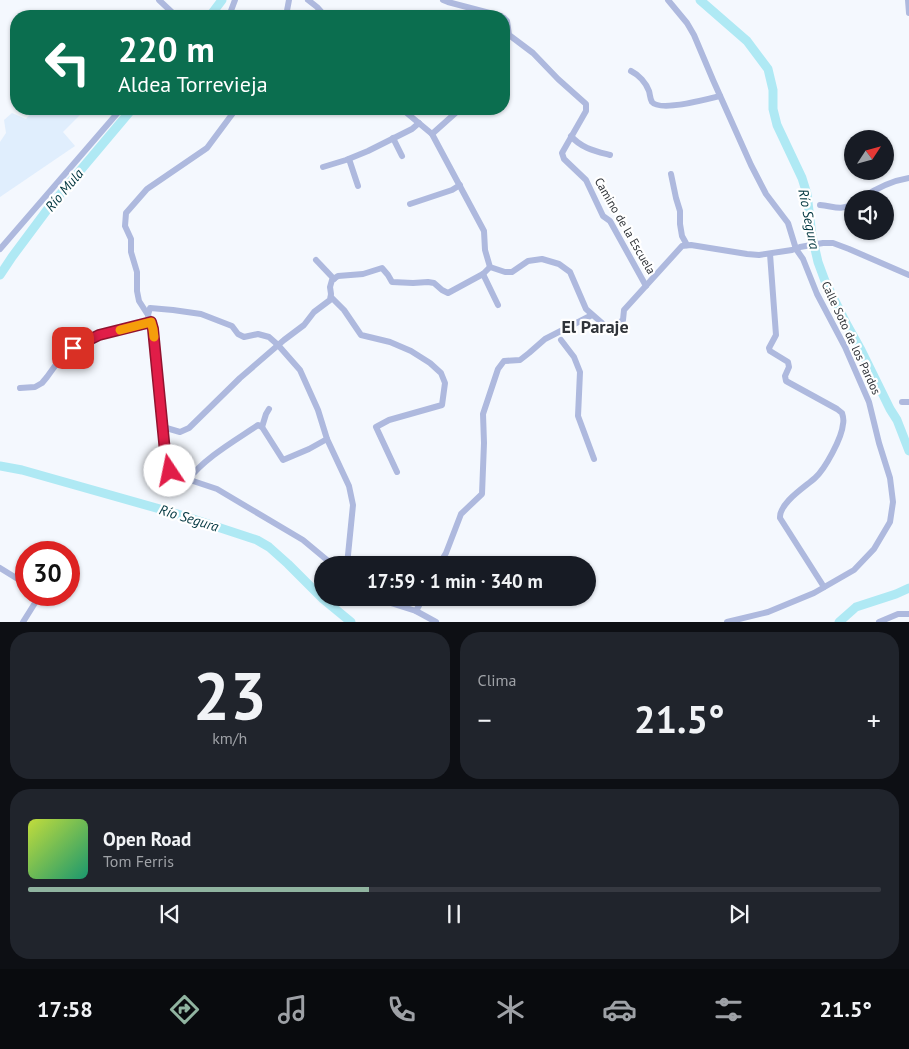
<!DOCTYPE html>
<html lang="es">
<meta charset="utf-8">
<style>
body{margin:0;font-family:"PT Sans",sans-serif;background:#20242c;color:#f1f3f6;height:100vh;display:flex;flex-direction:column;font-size:19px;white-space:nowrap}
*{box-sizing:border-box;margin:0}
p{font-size:16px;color:#9ea1a6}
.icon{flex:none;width:28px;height:28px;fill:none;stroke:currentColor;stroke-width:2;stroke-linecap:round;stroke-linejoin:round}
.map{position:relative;height:622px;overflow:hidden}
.panel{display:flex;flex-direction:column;gap:10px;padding:10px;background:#0d0f14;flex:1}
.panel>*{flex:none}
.guide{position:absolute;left:10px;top:10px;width:500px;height:105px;border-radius:20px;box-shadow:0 1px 4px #0004;background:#0b6e4f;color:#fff;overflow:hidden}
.needle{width:32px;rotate:54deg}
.controls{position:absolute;left:844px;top:130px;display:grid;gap:10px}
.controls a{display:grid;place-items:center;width:50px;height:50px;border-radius:50%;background:#171b24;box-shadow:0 1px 4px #0004;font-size:25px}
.speed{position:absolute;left:15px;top:541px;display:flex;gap:10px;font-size:25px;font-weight:700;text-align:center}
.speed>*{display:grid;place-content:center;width:65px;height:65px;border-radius:50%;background:#171b24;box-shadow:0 1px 4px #0004;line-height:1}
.speed .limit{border:8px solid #d22;background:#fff;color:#111}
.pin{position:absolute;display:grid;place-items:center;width:42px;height:42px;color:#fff;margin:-21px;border-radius:10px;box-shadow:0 2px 8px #0006}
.me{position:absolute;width:55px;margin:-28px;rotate:349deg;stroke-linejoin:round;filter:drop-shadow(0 0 4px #0008)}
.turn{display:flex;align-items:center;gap:18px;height:105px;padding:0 25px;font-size:22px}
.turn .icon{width:65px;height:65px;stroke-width:2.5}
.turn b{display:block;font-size:35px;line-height:42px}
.big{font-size:38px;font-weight:700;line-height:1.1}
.panel .card{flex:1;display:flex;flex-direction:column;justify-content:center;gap:8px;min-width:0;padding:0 18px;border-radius:20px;background:#20242c}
.panel .dial{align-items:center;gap:0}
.dial b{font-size:65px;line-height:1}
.song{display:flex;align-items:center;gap:15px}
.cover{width:60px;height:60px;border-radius:8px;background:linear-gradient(135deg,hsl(70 70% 55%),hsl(160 70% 35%))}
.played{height:5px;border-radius:2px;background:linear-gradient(90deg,#90b4a0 40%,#363941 40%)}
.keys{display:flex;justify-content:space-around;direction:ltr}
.heat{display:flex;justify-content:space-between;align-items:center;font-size:28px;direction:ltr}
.panel .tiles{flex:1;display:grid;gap:10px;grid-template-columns:1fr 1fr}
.card:last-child{grid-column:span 2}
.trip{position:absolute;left:314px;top:556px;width:282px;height:50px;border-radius:25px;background:#171b24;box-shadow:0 1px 4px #0004;font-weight:700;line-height:50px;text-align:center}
.tabs{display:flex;height:80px;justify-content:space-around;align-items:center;background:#090b0e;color:#9ea1a6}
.tabs .icon{width:35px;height:35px}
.tabs .current{color:#90b4a0}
.tabs b{font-size:22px;color:#f1f3f6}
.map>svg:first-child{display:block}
.built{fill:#e0eefd}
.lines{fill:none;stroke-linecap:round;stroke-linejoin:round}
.river{stroke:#afe9f4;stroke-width:9}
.minor{stroke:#aeb9de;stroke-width:6}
.route-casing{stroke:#92132f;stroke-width:12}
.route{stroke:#e11d48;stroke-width:9}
.slow{stroke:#f59e0b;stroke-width:9}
.labels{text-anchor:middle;stroke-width:4.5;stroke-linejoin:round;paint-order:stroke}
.street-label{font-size:12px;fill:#303439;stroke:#fff}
.water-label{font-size:14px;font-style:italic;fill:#00363f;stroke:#fff}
.district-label{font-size:18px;font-weight:bold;fill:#303439;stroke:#fff}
</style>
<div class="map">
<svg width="909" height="622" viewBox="0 0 909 622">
<rect width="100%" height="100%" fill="#f4f8fe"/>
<!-- built -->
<polygon class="built" points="35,109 86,109 63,132 75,146 0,197 0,142 6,133 4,120 12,113 26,119"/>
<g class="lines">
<!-- river -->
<g class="river">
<polyline points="700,0 747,41 768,69 773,90 773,109 777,125 802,178 807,194 812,236 818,262 825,281 846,323 861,350 890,409 897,420 909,451"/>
<polyline points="210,16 222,0"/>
<polyline points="0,275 12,257 47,210 132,109"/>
<polyline points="0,466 22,470 181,515 257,540 269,547 288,564 323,599 351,622"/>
<polyline points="839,622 856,607 896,594 909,588"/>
</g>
<!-- minor -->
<g class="minor">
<polyline points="159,0 176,16"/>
<polyline points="308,0 317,7 325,16"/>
<polyline points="443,0 448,2 501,16"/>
<polyline points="668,0 687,23 694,35 713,80 751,165 766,194 788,223 796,249 803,259 817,294 845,347 869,402 879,443 890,478 893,502 890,522 874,549 854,570 814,593 768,612 727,622"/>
<polyline points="908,0 909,13"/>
<polyline points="229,16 235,0"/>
<polyline points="286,16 289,0"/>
<polyline points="504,18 507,21 509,35 533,53 558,79 586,104 586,111 562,153 564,159 586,180 603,216 610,221 646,286"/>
<path d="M631 71C639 75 646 83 649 91 650 94 650 99 652 102 660 112 708 99 720 96"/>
<polyline points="236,109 207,148 147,189 126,213 125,226 131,239 131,252 137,272 137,291 139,301 148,315 153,329 167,462 170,471 175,475 217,489 303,540 333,565"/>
<polyline points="402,109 432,134 484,231 485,250 490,267 505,272 512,272 528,261 542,259 559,264 570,272 586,309 610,330 623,320 624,310 682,246 691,245 747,254 759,255 792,250 800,247 823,243 833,243 849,249 909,275"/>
<polyline points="432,134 460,109"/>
<path d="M571 136C581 148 595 151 610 155"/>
<polyline points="393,138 402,156"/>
<polyline points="349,159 358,186"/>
<polyline points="323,167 346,160 368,151 412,129 419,123"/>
<polyline points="671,174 676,198 680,211 680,224 682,236 687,245"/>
<path d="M860 199C875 189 890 181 909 178"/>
<polyline points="410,204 452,190 460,185"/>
<path d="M820 205C833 206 841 211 852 204"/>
<polyline points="0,249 121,109"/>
<path d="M770 254 776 335 769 348 770 351 788 362 789 367 785 376 786 381 837 409 842 413C843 416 844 420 843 424 842 438 825 469 815 478 805 487 779 503 780 518L824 587"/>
<polyline points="316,260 334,279"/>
<polyline points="483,274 498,305"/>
<polyline points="331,297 344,310 361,335 390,342 411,351 430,363 441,373 445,383 442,405 389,420 376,427 397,472"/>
<path d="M148 315 150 308 173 310 201 314 232 326 238 334 244 337 258 334 269 337 278 345 300 370 318 410 327 439 309 449 283 460 262 427 258 425C236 440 204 458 188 480"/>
<polyline points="561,340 574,357 580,372 578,416 594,459"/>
<polyline points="20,388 35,387 42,383 47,377 60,359 73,347 99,335 151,322"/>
<polyline points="902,402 909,402"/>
<polyline points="163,427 180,432 189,428 240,378 284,340 304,325 314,312 330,300 331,294 330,287 332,280 338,276 363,274 382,268 388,275 392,282 413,283 428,282 434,283 442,290 448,293 483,274 490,267"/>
<polyline points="262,427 266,414 269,409"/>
<polyline points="327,439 349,486 353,505 347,565"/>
<polyline points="439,565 446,553 461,514 482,494 484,443 483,414 498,369 504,361 520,360 529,353 545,339 592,315"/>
<polyline points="0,568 26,584"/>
<polyline points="375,598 416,611 436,622"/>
<polyline points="416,611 423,598"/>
<polyline points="23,622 40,595"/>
<polyline points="879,622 898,614 909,614"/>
</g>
</g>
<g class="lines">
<!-- route casing -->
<g class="route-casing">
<polyline id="route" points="73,348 99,335 151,322 153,329 166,462 170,471"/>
</g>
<!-- route -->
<use href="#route" class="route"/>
<!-- slow -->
<polyline class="slow" points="120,330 151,322 153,329 154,337"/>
</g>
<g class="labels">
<!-- street labels -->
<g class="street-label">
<text transform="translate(625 226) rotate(60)" y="4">Camino de la Escuela</text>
<text transform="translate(851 338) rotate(65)" y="4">Calle Soto de los Pardos</text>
</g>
<!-- water labels -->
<g class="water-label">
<text transform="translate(64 190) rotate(-50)" y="5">Río Mula</text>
<text transform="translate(809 219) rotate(79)" y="5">Río Segura</text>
<text transform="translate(189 518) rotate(17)" y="5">Río Segura</text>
</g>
<!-- district labels -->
<g class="district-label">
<text x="595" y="333">El Paraje</text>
</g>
</g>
</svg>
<div class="controls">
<a><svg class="needle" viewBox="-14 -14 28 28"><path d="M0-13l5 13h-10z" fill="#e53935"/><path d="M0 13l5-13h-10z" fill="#9ea1a6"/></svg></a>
<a><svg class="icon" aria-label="sound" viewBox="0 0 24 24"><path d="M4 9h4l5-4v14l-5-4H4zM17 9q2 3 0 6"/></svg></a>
</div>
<div class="speed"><div class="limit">30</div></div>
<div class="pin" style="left:73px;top:348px;background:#d93025"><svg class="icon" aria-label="arrive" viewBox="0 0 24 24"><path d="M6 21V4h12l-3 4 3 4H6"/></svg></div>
<svg class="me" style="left:170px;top:471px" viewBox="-20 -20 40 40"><circle r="19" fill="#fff"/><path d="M0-13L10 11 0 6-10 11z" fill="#e11d48"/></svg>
<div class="trip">17:59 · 1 min · 340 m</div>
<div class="guide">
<div class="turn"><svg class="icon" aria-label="left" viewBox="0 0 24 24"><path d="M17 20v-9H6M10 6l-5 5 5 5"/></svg><div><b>220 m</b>Aldea Torrevieja</div></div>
</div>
</div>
<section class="panel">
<div class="tiles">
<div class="card dial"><b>23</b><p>km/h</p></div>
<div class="card"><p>Clima</p>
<div class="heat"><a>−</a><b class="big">21.5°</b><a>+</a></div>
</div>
<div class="card">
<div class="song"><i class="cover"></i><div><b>Open Road</b><p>Tom Ferris</p></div></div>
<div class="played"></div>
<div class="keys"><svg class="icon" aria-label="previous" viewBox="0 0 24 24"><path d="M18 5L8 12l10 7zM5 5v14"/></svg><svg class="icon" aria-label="pause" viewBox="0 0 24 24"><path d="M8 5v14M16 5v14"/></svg><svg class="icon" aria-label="next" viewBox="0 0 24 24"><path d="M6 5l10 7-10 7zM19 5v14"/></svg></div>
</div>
</div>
</section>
<nav class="tabs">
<b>17:58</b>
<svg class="icon current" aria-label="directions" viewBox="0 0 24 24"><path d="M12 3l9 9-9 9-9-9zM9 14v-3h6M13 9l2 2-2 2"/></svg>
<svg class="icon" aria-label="music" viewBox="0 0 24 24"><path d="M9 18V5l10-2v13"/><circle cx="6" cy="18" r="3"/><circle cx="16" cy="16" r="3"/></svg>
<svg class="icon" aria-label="phone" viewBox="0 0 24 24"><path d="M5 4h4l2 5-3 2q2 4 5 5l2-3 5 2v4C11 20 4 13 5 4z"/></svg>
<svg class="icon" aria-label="climate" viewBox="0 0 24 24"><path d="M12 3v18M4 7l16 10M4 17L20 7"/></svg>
<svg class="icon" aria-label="car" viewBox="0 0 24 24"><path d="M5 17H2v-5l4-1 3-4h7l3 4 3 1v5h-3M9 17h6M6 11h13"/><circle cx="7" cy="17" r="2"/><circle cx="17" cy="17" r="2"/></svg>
<svg class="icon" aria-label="filters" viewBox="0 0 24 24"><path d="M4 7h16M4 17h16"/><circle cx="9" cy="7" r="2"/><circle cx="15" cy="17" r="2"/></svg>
<b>21.5°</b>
</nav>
